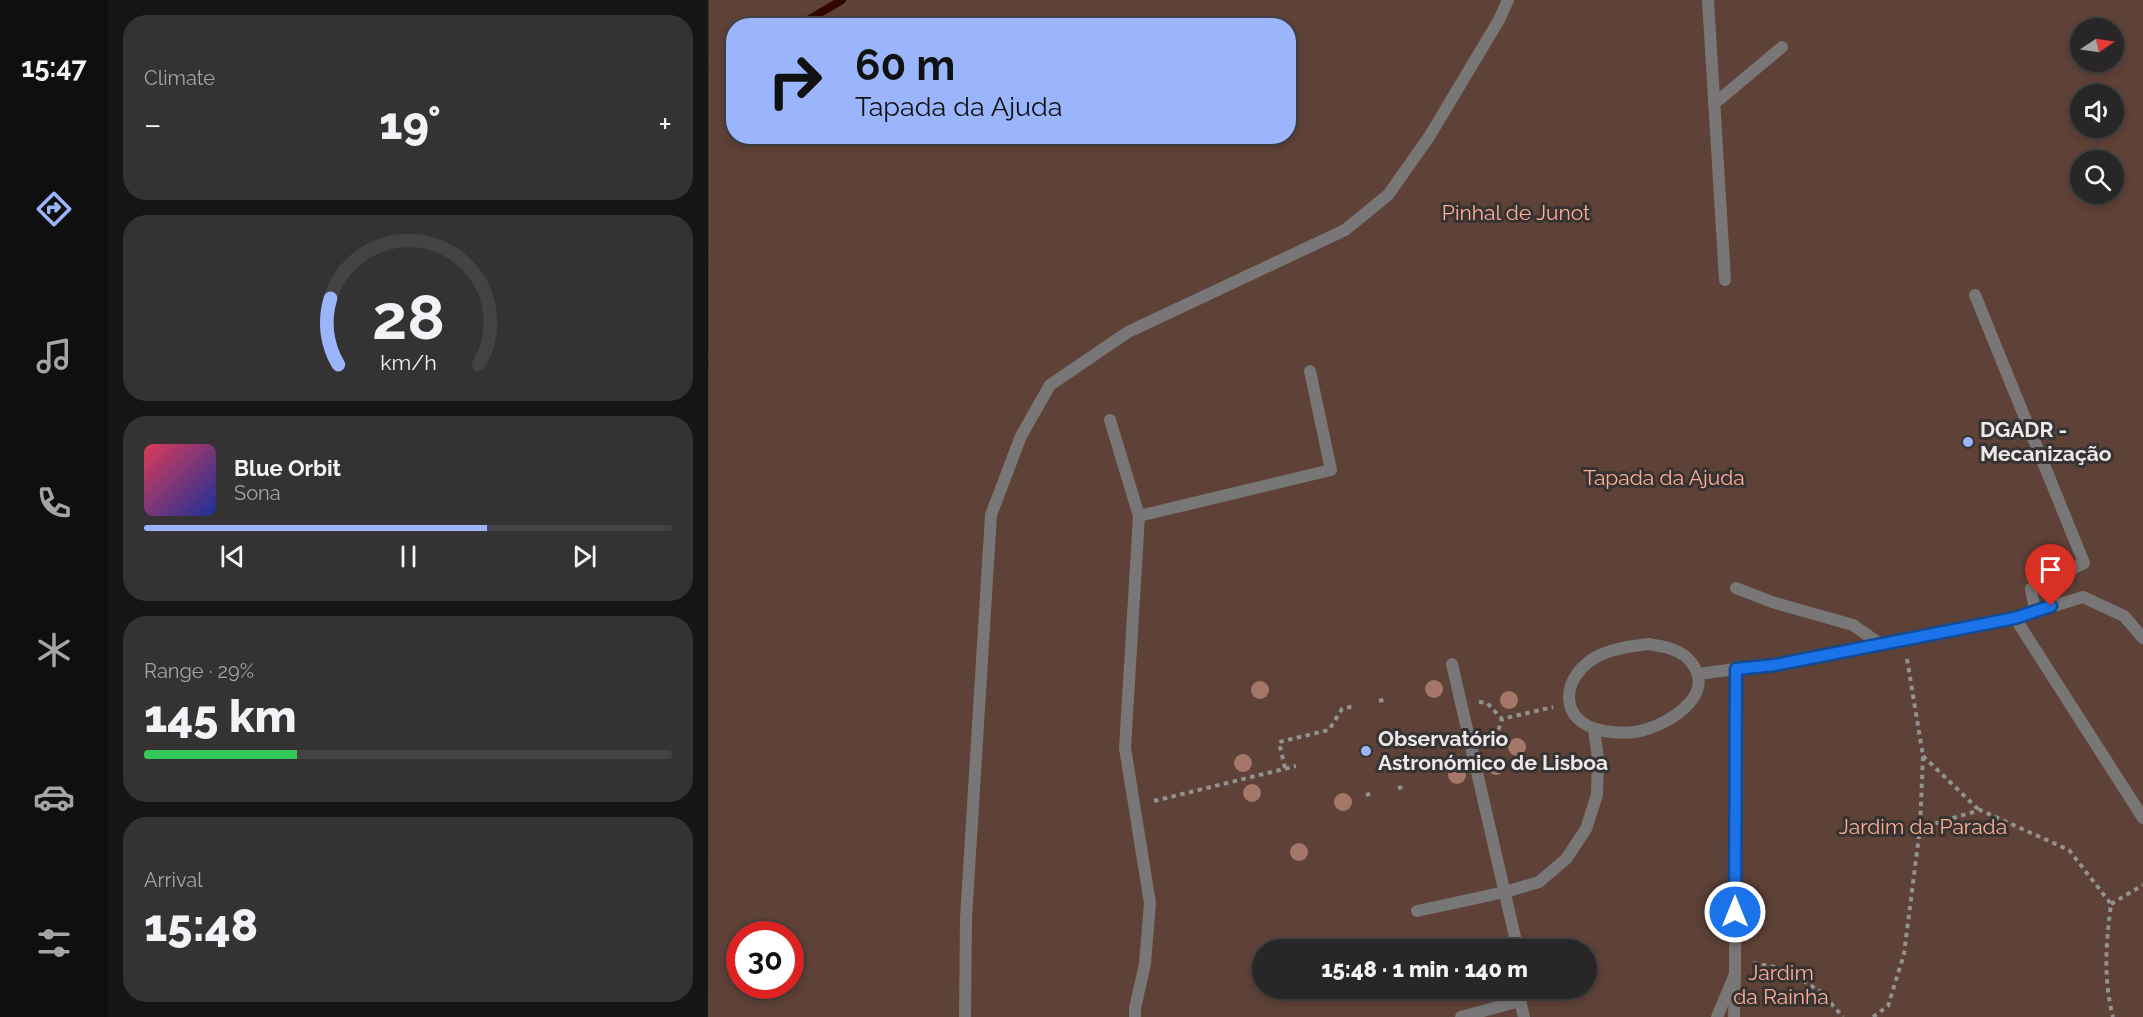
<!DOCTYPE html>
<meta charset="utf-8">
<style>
body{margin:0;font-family:Raleway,sans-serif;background:#343232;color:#f1f3f6;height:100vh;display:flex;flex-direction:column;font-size:22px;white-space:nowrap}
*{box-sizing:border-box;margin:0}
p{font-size:20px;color:#a5a5a7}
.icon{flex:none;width:33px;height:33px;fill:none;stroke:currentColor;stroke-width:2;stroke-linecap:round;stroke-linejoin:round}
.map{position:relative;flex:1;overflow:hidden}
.panel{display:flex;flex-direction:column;gap:15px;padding:15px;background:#161515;width:600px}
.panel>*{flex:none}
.top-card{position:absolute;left:18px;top:18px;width:570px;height:126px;border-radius:24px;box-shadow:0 3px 9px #0003,0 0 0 2px #444343;background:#9bb5fd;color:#111;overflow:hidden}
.needle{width:39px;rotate:77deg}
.buttons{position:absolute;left:1362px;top:18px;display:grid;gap:12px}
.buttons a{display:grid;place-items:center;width:54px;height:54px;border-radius:50%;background:#282626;box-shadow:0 3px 9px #0003,0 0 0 2px #444343;font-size:30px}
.speed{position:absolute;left:18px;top:921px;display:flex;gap:12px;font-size:30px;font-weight:700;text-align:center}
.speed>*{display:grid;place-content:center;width:78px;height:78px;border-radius:50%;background:#282626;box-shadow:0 3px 9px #0003,0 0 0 2px #444343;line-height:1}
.speed .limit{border:9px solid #d22;background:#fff;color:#111}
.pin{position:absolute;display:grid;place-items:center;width:51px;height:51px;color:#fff;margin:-62px -26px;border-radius:50% 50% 50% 0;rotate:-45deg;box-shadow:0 0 6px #0007}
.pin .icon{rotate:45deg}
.me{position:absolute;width:66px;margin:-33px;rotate:0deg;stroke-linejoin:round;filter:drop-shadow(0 0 4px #0008)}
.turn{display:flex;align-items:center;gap:21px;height:126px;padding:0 30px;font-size:27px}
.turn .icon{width:78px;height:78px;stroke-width:2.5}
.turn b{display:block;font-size:42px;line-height:51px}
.big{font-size:45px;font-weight:800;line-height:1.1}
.panel .widget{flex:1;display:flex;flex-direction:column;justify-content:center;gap:9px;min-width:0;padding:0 21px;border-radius:24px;background:#343232}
.panel .dial{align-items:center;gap:0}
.dial svg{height:156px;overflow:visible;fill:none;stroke:#444343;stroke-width:7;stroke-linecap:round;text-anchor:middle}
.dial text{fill:#f1f3f6;stroke:none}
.song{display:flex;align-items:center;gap:18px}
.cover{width:72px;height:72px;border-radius:9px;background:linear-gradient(135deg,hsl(350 70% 55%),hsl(230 70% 35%))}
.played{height:6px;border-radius:3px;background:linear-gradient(90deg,#9bb5fd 65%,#444343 65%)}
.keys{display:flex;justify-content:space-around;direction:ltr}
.heat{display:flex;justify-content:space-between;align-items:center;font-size:33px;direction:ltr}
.charge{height:9px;border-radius:4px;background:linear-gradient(90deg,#34c759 29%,#444343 0)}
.trip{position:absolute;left:544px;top:939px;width:345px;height:60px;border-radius:30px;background:#282626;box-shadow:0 3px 9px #0003,0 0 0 2px #444343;font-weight:800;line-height:60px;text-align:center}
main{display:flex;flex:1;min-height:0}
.tab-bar{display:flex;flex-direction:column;width:108px;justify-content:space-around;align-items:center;background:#100f0f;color:#a5a5a7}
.tab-bar .icon{width:42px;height:42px}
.tab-bar .on{color:#9bb5fd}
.tab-bar b{font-size:27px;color:#f1f3f6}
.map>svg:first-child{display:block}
.green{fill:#5e4137;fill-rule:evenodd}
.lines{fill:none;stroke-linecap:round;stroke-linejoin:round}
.stream{stroke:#310700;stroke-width:8}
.path{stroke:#949191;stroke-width:4;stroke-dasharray:4.5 4.5;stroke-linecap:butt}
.lane{stroke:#787676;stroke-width:12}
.street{stroke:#787676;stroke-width:12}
.tree{fill:#a57768}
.route-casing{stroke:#114b97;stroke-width:15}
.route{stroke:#1a73e8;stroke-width:10}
.poi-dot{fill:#9bb5fd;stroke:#363332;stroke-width:2}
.labels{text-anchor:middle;stroke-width:6;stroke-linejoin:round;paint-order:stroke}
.park-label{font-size:21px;fill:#ffae94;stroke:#363332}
.poi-label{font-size:21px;font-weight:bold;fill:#ebe9e9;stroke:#363332;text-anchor:start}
</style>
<main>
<nav class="tab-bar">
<b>15:47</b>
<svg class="icon on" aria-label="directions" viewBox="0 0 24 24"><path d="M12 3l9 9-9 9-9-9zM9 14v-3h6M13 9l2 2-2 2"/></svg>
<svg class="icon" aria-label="music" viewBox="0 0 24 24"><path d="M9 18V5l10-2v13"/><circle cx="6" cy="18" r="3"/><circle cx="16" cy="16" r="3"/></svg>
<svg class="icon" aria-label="phone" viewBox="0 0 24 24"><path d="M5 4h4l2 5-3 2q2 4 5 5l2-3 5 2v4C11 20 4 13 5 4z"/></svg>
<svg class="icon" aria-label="climate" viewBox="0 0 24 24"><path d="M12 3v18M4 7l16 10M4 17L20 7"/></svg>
<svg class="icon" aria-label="car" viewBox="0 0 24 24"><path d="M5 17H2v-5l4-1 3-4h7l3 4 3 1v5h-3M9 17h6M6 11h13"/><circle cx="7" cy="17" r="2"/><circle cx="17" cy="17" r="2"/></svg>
<svg class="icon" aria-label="filters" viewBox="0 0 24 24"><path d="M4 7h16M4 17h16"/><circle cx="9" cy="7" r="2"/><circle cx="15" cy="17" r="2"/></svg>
</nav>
<section class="panel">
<div class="widget"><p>Climate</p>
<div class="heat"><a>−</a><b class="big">19°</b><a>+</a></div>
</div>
<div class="widget dial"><svg viewBox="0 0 100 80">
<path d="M14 69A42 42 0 1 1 86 69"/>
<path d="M14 69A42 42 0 0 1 10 35" stroke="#9bb5fd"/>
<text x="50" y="56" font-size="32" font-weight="700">28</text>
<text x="50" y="72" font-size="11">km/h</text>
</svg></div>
<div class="widget">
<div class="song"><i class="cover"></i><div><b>Blue Orbit</b><p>Sona</p></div></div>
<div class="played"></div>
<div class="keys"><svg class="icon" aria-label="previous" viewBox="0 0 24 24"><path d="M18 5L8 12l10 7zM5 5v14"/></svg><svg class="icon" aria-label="pause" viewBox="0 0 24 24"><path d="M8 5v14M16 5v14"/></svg><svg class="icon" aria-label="next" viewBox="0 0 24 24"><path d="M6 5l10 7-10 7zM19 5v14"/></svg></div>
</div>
<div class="widget"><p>Range · 29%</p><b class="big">145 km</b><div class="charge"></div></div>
<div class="widget"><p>Arrival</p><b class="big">15:48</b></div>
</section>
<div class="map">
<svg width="1435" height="1017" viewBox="0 0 1435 1017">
<rect width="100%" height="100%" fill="#363332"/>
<!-- green -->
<path class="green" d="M1 0H1435V1017H0ZM26 26H580V136H26ZM1372 28H1406V62H1372ZM1372 94H1406V128H1372ZM1372 160H1406V194H1372ZM32 934H82V986H32ZM555 950H879V988H555Z"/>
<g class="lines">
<!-- stream -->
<polyline class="stream" points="90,26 134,0"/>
<!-- path -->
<g class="path">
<polyline points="1199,659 1215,756 1212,828"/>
<polyline points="671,701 678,699"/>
<polyline points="771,702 779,703 794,719 845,707"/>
<polyline points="782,745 787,741 794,719"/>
<polyline points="1215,756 1271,810"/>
<polyline points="577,768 571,742 621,730 634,709 646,706"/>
<polyline points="690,788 697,787"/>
<polyline points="658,795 666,793"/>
<polyline points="446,801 588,766"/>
<polyline points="1403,904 1435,885"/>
<polyline points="1045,963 1077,969 1113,992 1135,1017"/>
<path d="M1165 1017 1180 1006 1196 954 1212 828 1272 810 1361 850 1403 904C1398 943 1395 978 1405 1017"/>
</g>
<!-- lane -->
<g class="lane">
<polyline points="1000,0 1017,280"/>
<polyline points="1006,104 1074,47"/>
<polyline points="1267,295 1376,563 1323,589 1327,610"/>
<polyline points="402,420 431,516 417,748 442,903 437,964 427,1008 427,1017"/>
<polyline points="431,516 623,470 602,371"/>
<polyline points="1028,588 1064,602 1145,625 1172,644"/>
<path d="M941 644C948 646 956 646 963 649 974 652 982 659 987 668 1004 698 959 724 936 730 923 734 909 733 896 731 847 722 853 674 892 655 908 648 924 646 941 644Z"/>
<polyline points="744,664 810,950"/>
<polyline points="990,674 1028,669"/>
<polyline points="709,911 797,892 831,882 858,859 878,829 889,795 890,759 886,729"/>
<polyline points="812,1001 816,1017"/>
<polyline points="257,1017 258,918 283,515 313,436 342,385 420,332 637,230 680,195 721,137 791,20 800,0"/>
<polyline points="753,1017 812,1001 814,988"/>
<polyline points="1026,1017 1027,976"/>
</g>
<!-- street -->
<g class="street">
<polyline points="1307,618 1435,818"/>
<polyline points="1009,1017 1027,974 1028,669 1067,665 1307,618 1375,597 1416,616 1435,638"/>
</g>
</g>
<!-- trees -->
<g class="tree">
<circle cx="726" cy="689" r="9"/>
<circle cx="552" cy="690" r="9"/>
<circle cx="801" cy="700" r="9"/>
<circle cx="809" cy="747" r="9"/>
<circle cx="535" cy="763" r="9"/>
<circle cx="788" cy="766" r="9"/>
<circle cx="749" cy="775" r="9"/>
<circle cx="544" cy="793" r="9"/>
<circle cx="635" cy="802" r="9"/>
<circle cx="591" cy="852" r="9"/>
</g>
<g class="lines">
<!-- route casing -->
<g class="route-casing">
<polyline id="route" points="1027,912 1028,669 1067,665 1307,618 1343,606"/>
</g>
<!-- route -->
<use href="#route" class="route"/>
</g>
<!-- markers -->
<g class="poi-dot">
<circle cx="1260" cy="442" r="6"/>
<circle cx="658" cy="751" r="6"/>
</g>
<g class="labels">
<!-- park labels -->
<g class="park-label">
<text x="808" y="220">Pinhal de Junot</text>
<text x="956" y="485">Tapada da Ajuda</text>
<text x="1215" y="834">Jardim da Parada</text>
<text x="1073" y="980">Jardim<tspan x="1073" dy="24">da Rainha</tspan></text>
</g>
<!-- poi labels -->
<g class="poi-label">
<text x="1272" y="437">DGADR -<tspan x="1272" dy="24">Mecanização</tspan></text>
<text x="670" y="746">Observatório<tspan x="670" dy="24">Astronómico de Lisboa</tspan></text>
</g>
</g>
</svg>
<div class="buttons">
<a><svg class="needle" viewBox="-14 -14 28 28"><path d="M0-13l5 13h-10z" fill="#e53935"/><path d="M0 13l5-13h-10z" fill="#a5a5a7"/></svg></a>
<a><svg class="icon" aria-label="sound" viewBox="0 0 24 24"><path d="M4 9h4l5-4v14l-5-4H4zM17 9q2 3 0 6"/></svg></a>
<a><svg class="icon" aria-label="search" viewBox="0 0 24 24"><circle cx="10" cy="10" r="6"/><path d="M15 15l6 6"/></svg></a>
</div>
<div class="speed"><div class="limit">30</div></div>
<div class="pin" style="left:1343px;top:606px;background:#d93025"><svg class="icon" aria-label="arrive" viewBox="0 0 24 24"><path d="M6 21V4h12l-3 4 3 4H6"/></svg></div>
<svg class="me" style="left:1027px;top:912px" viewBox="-20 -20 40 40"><circle r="17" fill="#1a73e8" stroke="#fff" stroke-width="3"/><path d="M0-11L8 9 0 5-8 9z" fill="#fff"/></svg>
<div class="trip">15:48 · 1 min · 140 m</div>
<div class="top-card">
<div class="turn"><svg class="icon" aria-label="right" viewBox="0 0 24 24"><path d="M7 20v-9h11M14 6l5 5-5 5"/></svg><div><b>60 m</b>Tapada da Ajuda</div></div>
</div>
</div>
</main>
